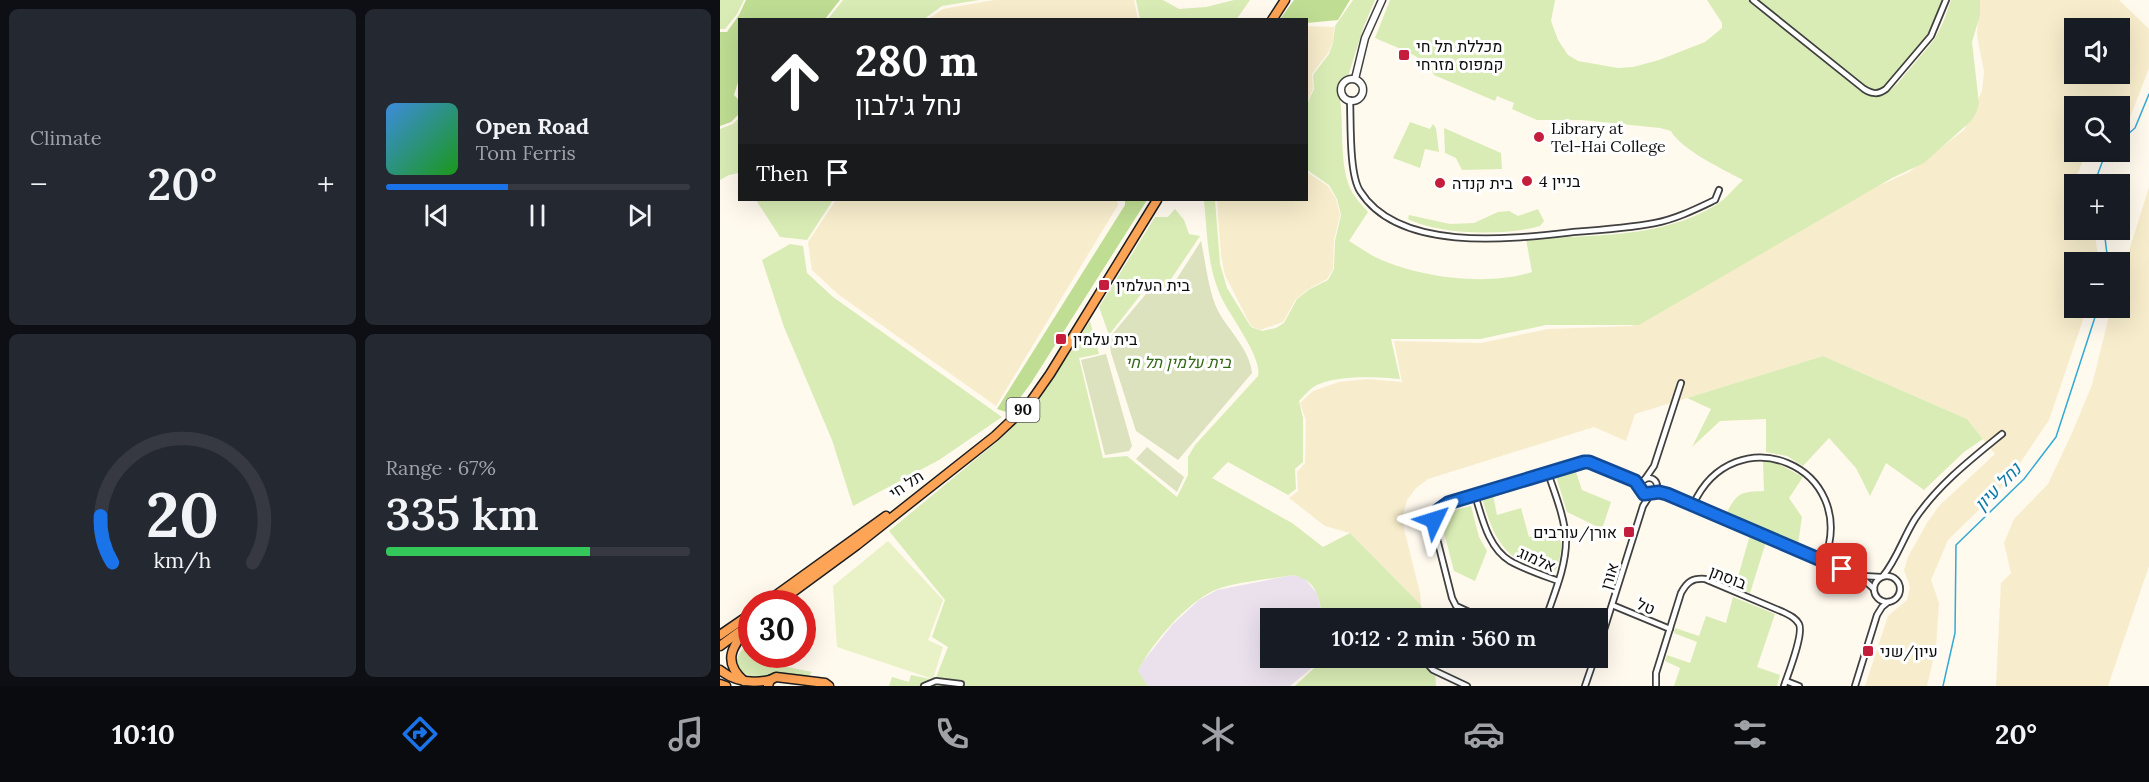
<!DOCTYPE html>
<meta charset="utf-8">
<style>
body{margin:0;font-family:Lora,Heebo,serif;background:#242831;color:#f1f3f6;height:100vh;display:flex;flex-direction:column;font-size:22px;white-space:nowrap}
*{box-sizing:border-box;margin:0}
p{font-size:20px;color:#9ea1a6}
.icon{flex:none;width:33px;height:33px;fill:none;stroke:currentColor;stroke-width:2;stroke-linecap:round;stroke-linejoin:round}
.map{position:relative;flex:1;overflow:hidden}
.sheet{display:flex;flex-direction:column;gap:9px;padding:9px;background:#0d0f14;width:720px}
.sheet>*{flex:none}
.guide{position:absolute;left:18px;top:18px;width:570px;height:183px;border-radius:0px;box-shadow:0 6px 24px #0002;background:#202124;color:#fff;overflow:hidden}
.tools{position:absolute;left:1344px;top:18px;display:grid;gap:12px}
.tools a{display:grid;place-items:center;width:66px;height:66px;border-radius:0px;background:#171b24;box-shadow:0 6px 24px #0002;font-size:30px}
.speed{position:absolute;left:18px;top:590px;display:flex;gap:12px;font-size:30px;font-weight:700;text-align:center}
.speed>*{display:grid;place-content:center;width:78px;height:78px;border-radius:50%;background:#171b24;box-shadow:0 6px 24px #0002;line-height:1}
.speed .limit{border:9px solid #d22;background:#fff;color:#111}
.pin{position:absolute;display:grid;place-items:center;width:51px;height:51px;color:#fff;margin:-26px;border-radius:12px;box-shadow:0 3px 9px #0006}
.me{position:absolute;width:66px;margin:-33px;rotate:49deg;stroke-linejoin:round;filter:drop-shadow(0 0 4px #0008)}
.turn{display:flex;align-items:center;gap:21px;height:126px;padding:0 18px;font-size:27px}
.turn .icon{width:78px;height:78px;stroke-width:2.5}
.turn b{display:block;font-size:42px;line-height:51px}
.then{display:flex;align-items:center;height:57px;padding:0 18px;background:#0003;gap:12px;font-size:22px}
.big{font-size:45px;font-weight:600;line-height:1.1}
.sheet .card{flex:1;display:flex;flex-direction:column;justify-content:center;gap:9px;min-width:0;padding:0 21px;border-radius:9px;background:#242831}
.sheet .dial{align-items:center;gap:0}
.dial svg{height:156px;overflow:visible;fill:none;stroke:#363941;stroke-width:7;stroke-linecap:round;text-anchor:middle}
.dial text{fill:#f1f3f6;stroke:none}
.song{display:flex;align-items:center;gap:18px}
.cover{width:72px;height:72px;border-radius:9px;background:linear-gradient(135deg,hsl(210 70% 55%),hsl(120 70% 35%))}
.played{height:6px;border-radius:3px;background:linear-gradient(90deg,#1a73e8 40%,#363941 40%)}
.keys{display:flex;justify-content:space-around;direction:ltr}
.heat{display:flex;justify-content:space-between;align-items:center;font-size:33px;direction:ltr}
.charge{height:9px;border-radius:4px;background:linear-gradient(90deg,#34c759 67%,#363941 0)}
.sheet .tiles{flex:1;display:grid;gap:9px;grid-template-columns:repeat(2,1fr)}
.trip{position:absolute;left:540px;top:608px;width:348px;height:60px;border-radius:0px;background:#171b24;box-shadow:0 6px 24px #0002;font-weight:600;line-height:60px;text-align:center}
.dock{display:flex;height:96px;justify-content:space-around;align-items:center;background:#090b0e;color:#9ea1a6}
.dock .icon{width:42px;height:42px}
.dock .selected{color:#1a73e8}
.dock b{font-size:27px;color:#f1f3f6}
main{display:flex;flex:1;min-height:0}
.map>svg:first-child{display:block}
.industrial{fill:#eae1ed}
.farmland{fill:#f7edcc;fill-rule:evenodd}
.green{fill:#d9ecb5}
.forest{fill:#bfdd93}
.cemetery{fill:#dbe2bd}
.pitch{fill:#e9f2c7}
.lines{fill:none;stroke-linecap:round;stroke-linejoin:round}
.stream{stroke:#32aad4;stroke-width:1.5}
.minor-casing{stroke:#404040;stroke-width:8}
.tertiary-casing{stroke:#404040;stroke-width:9}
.trunk-casing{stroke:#1e1e1e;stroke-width:11}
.minor{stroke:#fff;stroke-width:4.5}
.tertiary{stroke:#fff;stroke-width:6}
.trunk{stroke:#fea456;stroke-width:8}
.route-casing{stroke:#114b97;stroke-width:15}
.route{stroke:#1a73e8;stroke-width:10}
.poi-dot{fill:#c51e3d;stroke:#fff;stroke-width:2}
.labels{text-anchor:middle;stroke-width:6;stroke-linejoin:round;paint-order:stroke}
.shield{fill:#fff;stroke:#565656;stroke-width:1.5}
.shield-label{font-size:15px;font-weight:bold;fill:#0d0d0d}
.poi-label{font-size:16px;fill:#0d0d0d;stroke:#fff;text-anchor:start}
.park-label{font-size:16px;font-style:italic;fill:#35691a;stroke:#fff}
.street-label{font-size:16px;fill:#0d0d0d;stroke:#fff}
.water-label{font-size:18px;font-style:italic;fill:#1079a6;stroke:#fff}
</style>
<main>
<section class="sheet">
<div class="tiles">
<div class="card"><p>Climate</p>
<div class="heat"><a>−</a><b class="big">20°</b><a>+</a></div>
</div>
<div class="card">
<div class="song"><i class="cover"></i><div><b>Open Road</b><p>Tom Ferris</p></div></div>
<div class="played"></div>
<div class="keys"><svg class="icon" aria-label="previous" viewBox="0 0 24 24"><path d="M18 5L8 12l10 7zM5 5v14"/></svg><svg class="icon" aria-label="pause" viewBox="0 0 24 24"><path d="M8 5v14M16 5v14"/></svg><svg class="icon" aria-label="next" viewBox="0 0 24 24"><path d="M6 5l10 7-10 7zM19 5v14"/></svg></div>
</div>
<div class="card dial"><svg viewBox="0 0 100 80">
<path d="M14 69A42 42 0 1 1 86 69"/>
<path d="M14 69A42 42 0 0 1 8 45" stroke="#1a73e8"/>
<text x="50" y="56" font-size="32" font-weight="700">20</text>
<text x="50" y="72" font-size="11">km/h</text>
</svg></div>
<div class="card"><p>Range · 67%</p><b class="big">335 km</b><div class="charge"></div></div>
</div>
</section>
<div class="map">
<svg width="1429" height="686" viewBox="0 0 1429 686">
<rect width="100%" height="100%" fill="#fff9ee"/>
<!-- industrial -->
<polygon class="industrial" points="573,575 584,578 597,593 603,618 550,618 550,657 605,657 570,686 428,686 422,678 418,671 422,663 452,625 479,600 497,590"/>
<!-- farmland -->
<g class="farmland">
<polygon points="274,0 414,0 418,19 208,19 223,9"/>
<path d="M1259 0H1399L1429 29V68L1409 120 1400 125V106H1354V152H1367L1355 179 1358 184H1354V230H1374L1379 262H1354V308H1367L1329 420 1288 481 1228 540 1211 580 1219 603 1216 647 1207 686H1145L1168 616 1187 600 1190 587 1184 570 1188 557 1207 523 1219 506 1275 454 1247 419 1103 356 915 414 906 441 874 427 708 479 696 488 687 500 683 515 684 529 700 593 701 605 630 533 605 526 569 498 578 491 577 472 585 463 586 420 580 403 593 391 619 382 647 379 682 382 674 341 761 343 828 329 912 326 1139 195 1189 172 1244 130 1262 91 1264 72 1257 35ZM1354 28H1400V74H1354Z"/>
<polygon points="587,26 614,27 613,42 608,53 592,74 593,89 587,103"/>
<polygon points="587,172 608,186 616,199 620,215 614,240 613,269 607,279 590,288 576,299 563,322 540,330 531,326 505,275 501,256 497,200 586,200"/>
<polygon points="1429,187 1429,566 1388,686 1276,686 1281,583 1291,573 1284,543 1294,519 1328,484 1352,433 1372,385 1391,308 1400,308 1400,280"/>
<polygon points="116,200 397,200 398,205 276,406 119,295 92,270 88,242"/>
</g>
<!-- green -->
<g class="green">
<polygon points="0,0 24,0 17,14 5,29 0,29"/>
<polygon points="123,0 259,0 222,6 204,19 108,19"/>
<polygon points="416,0 443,0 459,9 486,7 514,0 530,0 516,20 420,19"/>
<path d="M633 0H655L644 26 628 76 619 93C625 123 618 163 631 190 635 198 642 205 648 212L629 241C637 246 645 251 653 256 694 277 767 287 812 272L806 239C868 235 941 239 996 205 1006 199 1014 188 1023 180 1004 170 960 149 951 131L940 128 862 120H817L792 109 794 103 777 96 775 101 714 75C709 57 672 46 655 38L670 0H835L831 21 838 40 848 55 858 61 898 68 913 67 939 60 985 42 1002 28V23L987 0H1029L1143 93 1155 96 1166 94 1178 83 1214 40 1223 23 1231 0H1260V15L1252 42 1259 104 1256 113 1251 121 1204 163 1172 178 919 325H826L760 339H671L680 379C657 377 612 374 592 388 587 392 583 397 579 401L583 418V462L575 469 576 489 568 495 508 462 492 478 572 523 603 547 630 533 701 605 704 618H603C598 596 598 581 573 575 552 579 513 582 495 590 466 603 432 643 418 671L428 686H169L172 677 189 682 191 675 215 680 228 647 212 637 225 600 169 531 284 436 319 400 370 321 379 354 359 358 383 458 407 456 457 497 468 475V457L475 445 538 376C543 357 507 313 499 292 487 263 487 231 484 200H495L500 264 507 288 531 327 542 331 556 328 564 323 577 299 590 289 608 280 614 269 615 241 621 215 617 199 609 185 587 170V104L594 89 593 75 609 54 613 43 615 26Z"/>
<polygon points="1035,0 1224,0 1209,36 1165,88 1157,92 1149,91"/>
<polygon points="19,118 19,173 9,175 0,180 0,129 13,124"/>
<polygon points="690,122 710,129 713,124 716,128 719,152 705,149 700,168 673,158"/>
<polygon points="724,128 781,153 782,169 742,170 736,158 725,153"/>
<polygon points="36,200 113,200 87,240 60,237"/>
<polygon points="455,209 464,220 469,234 480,236 443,291 429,284 389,335 379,307 435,217 448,217"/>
<path d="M818 209 824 221 820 226C786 236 720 235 688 219L689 215 730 224 754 223 778 212 789 211 798 216Z"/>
<polygon points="70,244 83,246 87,273 113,297 282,417 219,460 133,506 112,440 64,327 42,260"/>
<polygon points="1103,356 1247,419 1263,439 1244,452 1204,490 1166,463 1150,496 1136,468 1109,438 1083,466 1067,456 1046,452 1046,419 1000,421 972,447 991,409 967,398"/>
<path d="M1043 461 1057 463 1083 477 1069 498 1082 517 1078 544 1007 512C1018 492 1021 492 1044 491Z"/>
<polygon points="855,469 862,490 891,502 882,529 847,512 836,476"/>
<path d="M773 495 777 515 801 508 809 537 838 529C843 543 842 560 834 573 826 573 819 570 811 567 780 554 771 529 762 498Z"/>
<polygon points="751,506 759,537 767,551 755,581 734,571 722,525 726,512"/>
<polygon points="1030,535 1046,542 1030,593 1015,587"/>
<polygon points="1013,597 1055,614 1037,667 1060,675 1057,686 954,686 960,668 945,661 947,655 970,663 977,642 954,633 955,628 979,636 986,616 1006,623"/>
<path d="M31 641 32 654H54L53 664 92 672 87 678C78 677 68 674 59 674 54 674 49 676 45 677 14 677 7 661 31 641Z"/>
<polygon points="606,657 714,657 716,686 575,686"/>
</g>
<!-- forest -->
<g class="forest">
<polygon points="26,0 120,0 105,19 20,20 19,79 14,95 19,100 19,114 11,122 0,126 0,32 7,32 19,15"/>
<polygon points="574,0 630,0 618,20 587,23 586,20 560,19"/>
<polygon points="405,200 427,200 311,383 289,413 277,409 405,205"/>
</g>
<!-- cemetery -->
<g class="cemetery">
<path d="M481 241C486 264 488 290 498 311 509 331 530 350 532 373L458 460 416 431 391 353 389 338 431 288 447 294Z"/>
<polygon points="386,354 412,446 409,451 385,455 361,360"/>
<polygon points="427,447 464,477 457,492 416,459"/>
</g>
<!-- pitch -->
<polygon class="pitch" points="168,541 223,600 208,640 223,647 213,679 117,647 113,586"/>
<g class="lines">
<!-- stream -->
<g class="stream">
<polyline points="1400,141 1415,128 1429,94"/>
<polyline points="1378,184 1377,176 1386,152"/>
<polyline points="1384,230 1388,262"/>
<polyline points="1223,686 1235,633 1236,545 1304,479 1336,437 1378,308"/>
</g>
<!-- minor casing -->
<g class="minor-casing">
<g id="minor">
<path d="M1033 0 1144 89C1152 94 1158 95 1166 89L1211 36 1226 0"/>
<path d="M630 100C631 122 629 174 640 191 679 253 791 239 853 232 881 230 909 228 935 223 956 219 976 209 995 200L999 190"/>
<circle cx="929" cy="486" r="8"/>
<polyline points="925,479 934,466 961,383"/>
<polyline points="934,493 947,494 1140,576 1154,589"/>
<path d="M755 495C762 517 768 548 790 561 804 569 822 575 838 581"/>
<path d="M973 505C1014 414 1141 466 1104 561"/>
<circle cx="1167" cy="589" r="13"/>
<polyline points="1143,576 1161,577"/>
<path d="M1163 576C1177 559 1183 538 1195 519 1218 485 1250 460 1282 434"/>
<polyline points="892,605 950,629"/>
<path d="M762 618 736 606 732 598 714 527V520L722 507 864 462C879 463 909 476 920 486"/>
<path d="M826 618C834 594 846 567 846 541 845 518 835 494 828 473"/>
<polyline points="878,649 923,506 930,495"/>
<polyline points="855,657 872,664"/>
<polyline points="703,659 713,670 747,686"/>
<polyline points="1066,681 1079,686"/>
<polyline points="204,686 216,681 241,684"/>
<polyline points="865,686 875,657"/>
<path d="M936 686V673L961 593C967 582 972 578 985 579L1063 612C1069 615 1075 617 1079 624 1084 634 1068 674 1064 686"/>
<polyline points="1135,686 1157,615 1162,607 1168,602"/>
</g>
</g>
<!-- tertiary casing -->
<g class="tertiary-casing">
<g id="tertiary">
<polyline points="635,79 645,38 662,0"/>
<circle cx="632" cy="90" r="11"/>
</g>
</g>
<!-- trunk casing -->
<g class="trunk-casing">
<g id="trunk">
<polyline points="552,20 565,0"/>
<polyline points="45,603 166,516"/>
<polyline points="58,603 137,545 275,436 309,404 330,374 437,200"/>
<polyline points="0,635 32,613"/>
<polyline points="0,646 19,632"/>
<path d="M0 670C15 682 31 684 50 680"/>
<path d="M24 681C0 660 14 644 32 623"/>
<polyline points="0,684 6,686"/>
<polyline points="48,686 50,680 56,677 105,683 109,686"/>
</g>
</g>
<!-- minor -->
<use href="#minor" class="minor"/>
<!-- tertiary -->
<use href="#tertiary" class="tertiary"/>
<!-- trunk -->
<use href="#trunk" class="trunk"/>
</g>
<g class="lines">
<!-- route casing -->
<g class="route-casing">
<polyline id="route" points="714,520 717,511 728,503 864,462 869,462 915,481 924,494 939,492 947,494 1122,569"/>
</g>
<!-- route -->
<use href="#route" class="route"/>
</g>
<!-- markers -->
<g class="poi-dot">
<rect x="678" y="49" width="12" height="12" rx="3"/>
<circle cx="819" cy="137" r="6"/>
<circle cx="807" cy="181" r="6"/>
<circle cx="720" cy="183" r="6"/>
<rect x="378" y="279" width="12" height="12" rx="3"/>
<rect x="335" y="333" width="12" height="12" rx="3"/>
<rect x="903" y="526" width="12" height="12" rx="3"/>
<rect x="1142" y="645" width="12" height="12" rx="3"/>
</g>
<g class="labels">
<!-- shield labels -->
<rect class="shield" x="286.5" y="398" width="33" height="24" rx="4.5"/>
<g class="shield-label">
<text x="303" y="415">90</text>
</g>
<!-- poi labels -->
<g class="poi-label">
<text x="696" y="52">מכללת תל חי<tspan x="696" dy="18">קמפוס מזרחי</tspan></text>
<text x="831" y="134">Library at<tspan x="831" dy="18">Tel-Hai College</tspan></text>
<text x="819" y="187">בניין 4</text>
<text x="732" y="189">בית קנדה</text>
<text x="396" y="291">בית העלמין</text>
<text x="353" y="345">בית עלמין</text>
<text x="897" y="538" text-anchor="end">אורן/עורבים</text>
<text x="1160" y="657">עיון/שני</text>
</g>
<!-- park labels -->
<g class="park-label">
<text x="458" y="368">בית עלמין תל חי</text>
</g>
<!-- street labels -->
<g class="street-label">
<text transform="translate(186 484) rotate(-34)" y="6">תל חי</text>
<text transform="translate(817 559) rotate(24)" y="6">אלמוג</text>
<text transform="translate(889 576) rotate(-73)" y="6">אורן</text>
<text transform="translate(1008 577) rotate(21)" y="6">בוסתן</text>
<text transform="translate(926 606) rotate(23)" y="6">טל</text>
</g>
<!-- water labels -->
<g class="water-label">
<text transform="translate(1278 487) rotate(-46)" y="6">נחל עיון</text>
</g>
</g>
</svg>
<div class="tools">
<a><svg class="icon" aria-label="sound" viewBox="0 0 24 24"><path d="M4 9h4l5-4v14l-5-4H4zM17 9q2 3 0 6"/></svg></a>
<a><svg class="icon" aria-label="search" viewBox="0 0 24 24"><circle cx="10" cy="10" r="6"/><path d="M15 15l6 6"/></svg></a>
<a>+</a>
<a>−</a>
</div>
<div class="speed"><div class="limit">30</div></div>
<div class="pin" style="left:1122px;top:569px;background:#d93025"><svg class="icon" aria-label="arrive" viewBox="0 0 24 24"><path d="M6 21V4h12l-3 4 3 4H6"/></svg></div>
<svg class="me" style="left:714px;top:520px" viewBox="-20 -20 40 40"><path d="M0-17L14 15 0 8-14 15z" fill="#1a73e8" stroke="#fff" stroke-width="4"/></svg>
<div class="trip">10:12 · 2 min · 560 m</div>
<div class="guide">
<div class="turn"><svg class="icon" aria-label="ahead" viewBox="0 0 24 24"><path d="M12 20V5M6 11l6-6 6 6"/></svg><div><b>280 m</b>נחל ג'לבון</div></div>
<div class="then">Then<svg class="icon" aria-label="arrive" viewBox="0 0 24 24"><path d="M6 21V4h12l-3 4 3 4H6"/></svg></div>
</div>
</div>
</main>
<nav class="dock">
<b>10:10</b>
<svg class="icon selected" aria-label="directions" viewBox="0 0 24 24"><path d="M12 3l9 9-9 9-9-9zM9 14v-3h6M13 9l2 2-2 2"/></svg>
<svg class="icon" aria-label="music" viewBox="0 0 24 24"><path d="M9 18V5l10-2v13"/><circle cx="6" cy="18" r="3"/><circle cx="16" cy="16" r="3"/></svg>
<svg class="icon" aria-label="phone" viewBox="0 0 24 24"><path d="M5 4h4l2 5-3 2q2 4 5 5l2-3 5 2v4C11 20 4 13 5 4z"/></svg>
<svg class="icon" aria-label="climate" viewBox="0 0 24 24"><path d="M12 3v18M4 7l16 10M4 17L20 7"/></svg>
<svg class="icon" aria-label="car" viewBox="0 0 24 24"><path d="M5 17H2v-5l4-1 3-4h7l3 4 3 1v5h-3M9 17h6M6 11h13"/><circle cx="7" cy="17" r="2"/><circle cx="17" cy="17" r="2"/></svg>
<svg class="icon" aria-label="filters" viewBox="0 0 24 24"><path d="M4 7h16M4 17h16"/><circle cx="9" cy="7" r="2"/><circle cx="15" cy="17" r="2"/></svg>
<b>20°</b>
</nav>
